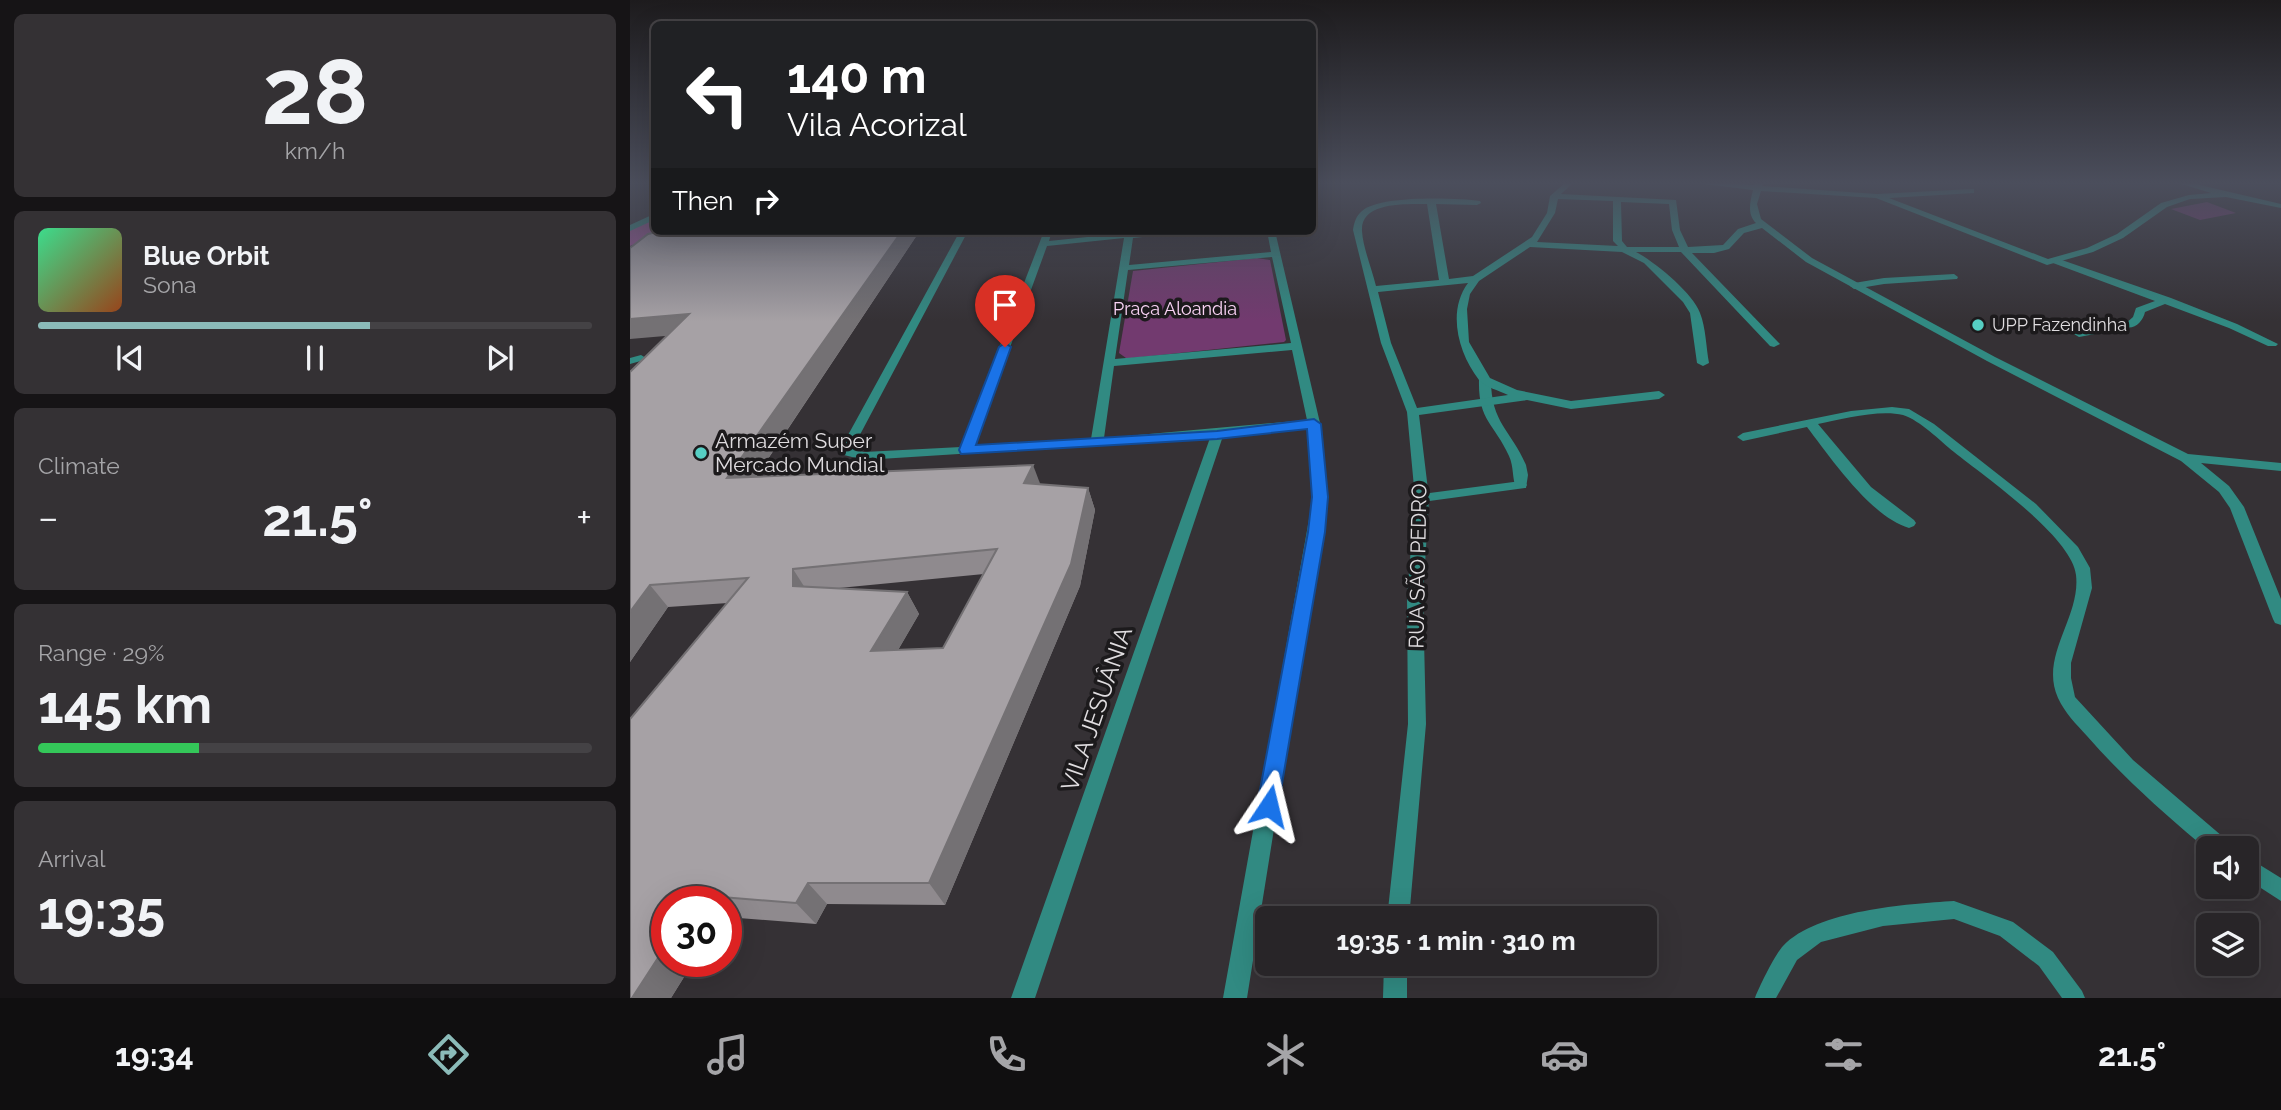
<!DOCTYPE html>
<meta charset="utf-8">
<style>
body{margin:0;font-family:Raleway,sans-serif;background:#343134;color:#f1f3f6;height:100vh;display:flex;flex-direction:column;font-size:26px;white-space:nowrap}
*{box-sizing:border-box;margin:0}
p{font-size:23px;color:#a5a5a8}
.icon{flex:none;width:38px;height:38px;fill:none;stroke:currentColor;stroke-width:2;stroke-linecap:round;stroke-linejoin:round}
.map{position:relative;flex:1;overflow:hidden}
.side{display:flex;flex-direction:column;gap:14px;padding:14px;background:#161416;width:630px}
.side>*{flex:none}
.guide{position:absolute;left:21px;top:21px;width:665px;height:214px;border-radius:10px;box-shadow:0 7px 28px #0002,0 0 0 2px #444245;background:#202124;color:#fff;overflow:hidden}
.tools{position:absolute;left:1566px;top:836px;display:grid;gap:14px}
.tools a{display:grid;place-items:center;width:63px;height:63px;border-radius:10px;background:#282528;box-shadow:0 7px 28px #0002,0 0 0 2px #444245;font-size:35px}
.speed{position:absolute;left:21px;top:886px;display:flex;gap:14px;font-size:35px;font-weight:700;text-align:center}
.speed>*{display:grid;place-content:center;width:91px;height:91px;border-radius:50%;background:#282528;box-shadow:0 7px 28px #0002,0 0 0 2px #444245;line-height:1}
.speed .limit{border:10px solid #d22;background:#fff;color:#111}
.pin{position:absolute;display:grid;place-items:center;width:60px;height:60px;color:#fff;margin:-72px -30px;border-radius:50% 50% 50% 0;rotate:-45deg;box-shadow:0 0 7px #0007}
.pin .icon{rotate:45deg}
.me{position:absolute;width:77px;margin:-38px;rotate:10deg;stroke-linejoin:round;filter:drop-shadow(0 0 5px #0008)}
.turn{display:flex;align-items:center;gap:24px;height:147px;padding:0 21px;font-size:32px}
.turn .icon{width:91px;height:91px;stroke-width:2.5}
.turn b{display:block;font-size:49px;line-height:60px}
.then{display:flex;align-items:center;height:66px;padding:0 21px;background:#0003;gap:14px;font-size:26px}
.big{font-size:52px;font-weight:700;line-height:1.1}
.side .card{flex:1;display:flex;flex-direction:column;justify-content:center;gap:10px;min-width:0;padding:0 24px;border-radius:10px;background:#343134}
.side .dial{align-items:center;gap:0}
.dial b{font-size:91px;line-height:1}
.song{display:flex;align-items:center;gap:21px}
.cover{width:84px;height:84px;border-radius:10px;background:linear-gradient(135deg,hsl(150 70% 55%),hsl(20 70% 35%))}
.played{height:7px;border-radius:4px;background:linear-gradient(90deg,#8bbbb9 60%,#444245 60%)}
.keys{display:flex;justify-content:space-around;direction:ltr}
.heat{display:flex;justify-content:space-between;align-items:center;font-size:38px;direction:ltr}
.charge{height:10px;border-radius:5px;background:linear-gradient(90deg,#34c759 29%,#444245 0)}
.trip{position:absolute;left:625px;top:906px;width:402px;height:70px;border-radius:10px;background:#282528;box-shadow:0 7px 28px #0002,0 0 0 2px #444245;font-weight:700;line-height:70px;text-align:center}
.tab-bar{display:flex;height:112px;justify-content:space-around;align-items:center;background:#100f10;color:#a5a5a8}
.tab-bar .icon{width:49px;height:49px}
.tab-bar .active{color:#8bbbb9}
.tab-bar b{font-size:32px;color:#f1f3f6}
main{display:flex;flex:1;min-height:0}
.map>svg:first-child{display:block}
.green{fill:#723a6f}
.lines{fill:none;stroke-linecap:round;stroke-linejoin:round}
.river{fill:#9a5495;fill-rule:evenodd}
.service{fill:#318a82;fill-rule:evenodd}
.pedestrian{fill:#318a82;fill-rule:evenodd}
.minor{fill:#318a82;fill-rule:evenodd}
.wall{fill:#8f8a8e;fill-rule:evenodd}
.shaded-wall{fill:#747174}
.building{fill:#a6a1a5;stroke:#747174;stroke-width:2;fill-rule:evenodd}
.route{fill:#1a73e8;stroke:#114b97;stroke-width:2}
.poi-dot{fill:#56cec3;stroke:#1c1a1c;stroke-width:2.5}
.labels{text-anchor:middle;stroke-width:7;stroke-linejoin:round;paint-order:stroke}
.far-park-label{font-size:18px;fill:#fad3f5;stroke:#1c1a1c}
.far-poi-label{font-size:18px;fill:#dfdcdf;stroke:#1c1a1c;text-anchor:start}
.poi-label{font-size:21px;fill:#dfdcdf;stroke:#1c1a1c;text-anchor:start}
.street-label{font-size:21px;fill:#dfdcdf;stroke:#1c1a1c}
.near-street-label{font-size:24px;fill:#dfdcdf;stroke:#1c1a1c}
</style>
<main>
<section class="side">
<div class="card dial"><b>28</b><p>km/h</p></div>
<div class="card">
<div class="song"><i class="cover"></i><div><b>Blue Orbit</b><p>Sona</p></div></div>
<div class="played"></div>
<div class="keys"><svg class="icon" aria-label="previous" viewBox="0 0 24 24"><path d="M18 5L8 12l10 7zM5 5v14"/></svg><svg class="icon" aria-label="pause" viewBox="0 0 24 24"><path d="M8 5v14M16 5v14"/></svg><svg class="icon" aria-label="next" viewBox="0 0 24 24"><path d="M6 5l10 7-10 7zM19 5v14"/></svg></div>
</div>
<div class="card"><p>Climate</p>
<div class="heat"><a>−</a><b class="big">21.5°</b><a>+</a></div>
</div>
<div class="card"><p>Range · 29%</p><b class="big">145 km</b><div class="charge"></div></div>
<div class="card"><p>Arrival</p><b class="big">19:35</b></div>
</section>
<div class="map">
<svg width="1651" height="998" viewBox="0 0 1651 998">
<rect width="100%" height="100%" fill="#353135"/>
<!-- green -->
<g class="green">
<polygon points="1577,202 1606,213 1570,220 1541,209"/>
<polygon points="627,258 640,260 656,340 654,342 502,358 496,358 489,353 503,271"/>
</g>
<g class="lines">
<!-- river -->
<polygon class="river" points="24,219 24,231 33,233 0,246 0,228"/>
<!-- service -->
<g class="service">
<polygon points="1324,274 1328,277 1327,279 1254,284 1224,289 1220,286 1224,283 1254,278"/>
<polygon points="11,355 16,358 14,360 0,364 0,358"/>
<polygon points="891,481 895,482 897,485 895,488 792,502 786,498 792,494"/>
<path d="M1324 901 1383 922 1423 952 1452 991 1455 998H1432L1409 966 1370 936 1324 919 1253 926 1191 942 1167 960 1146 998H1125C1130 985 1145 955 1153 946 1187 910 1277 904 1324 901Z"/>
</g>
<!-- pedestrian -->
<g class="pedestrian">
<path d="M1423 259H1429L1541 298 1607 324 1648 344 1646 346H1638L1599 328 1535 304 1515 312C1513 321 1505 330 1495 327L1494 325 1503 317 1506 308 1525 301 1423 263Z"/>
<polygon points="1477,326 1482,329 1481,331 1449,337 1444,334 1449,331"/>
<path d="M855 376 861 380C861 423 881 430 896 465L898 475 896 488H886C882 478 884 467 879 456 864 423 848 421 849 380Z"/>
</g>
<!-- minor -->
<g class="minor">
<path d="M936 182H944L931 194 1046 200 1050 230 1058 247 1093 245 1108 229 1126 223C1117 214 1120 202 1123 190L1074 184 1070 182 1124 185 1125 182H1133L1132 186 1247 194 1341 189H1344V193L1259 198 1418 259 1457 248 1487 234 1531 203 1559 195 1581 193 1545 182H1557L1651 204V208L1596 197 1560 199 1537 207 1493 238 1463 252 1417 265 1246 198 1131 191 1127 204 1131 219 1182 258 1365 357 1558 454 1651 463V471L1571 463 1599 486 1614 507 1651 599V625L1645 623 1643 619 1600 508 1589 492 1551 461 1357 361 1176 262 1132 228 1114 233 1099 249 1084 253H1062L1148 342 1150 344 1144 347 1140 346 1051 252H1006C1025 262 1063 293 1070 313 1076 328 1076 347 1079 363L1073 366 1067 363 1060 313 1053 302 1014 263 992 252 900 247 849 281 840 294 837 309 839 342 860 378 887 390 941 401 1029 391 1035 395 1029 399 941 409 897 400 789 415 799 498 793 597 796 724 779 919H757L778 724 777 597 785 498 777 412 751 343 723 230C724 223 726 216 732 211 750 195 826 198 850 201L851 203 847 205 806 204 819 279 843 276 902 237 917 213 920 196ZM928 199 983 201V241L988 246 907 242 925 213ZM991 202 1039 204 1042 230 1049 247H997L992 241ZM797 204 809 280 746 286C742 269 733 248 732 231 730 201 778 204 797 204ZM838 283C817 311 828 353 849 380 855 387 870 391 878 395L787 408 761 343 748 292Z"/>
<polygon points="24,214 24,220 0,231 0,225"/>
<path d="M330 231H338L224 446 225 450 234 452 331 447 414 231H422L419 241 515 231H545L541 234 503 238 499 265 641 252 637 231H645L690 423 697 497 617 998H593L683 497 678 427 593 436 405 998H381L580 438 234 460 214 455 212 446ZM494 238 461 439 344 446 417 246ZM642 257 661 343 485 359 498 270ZM662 350 677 420 474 438 484 366Z"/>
<path d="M1262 407 1279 409 1304 424 1406 504 1448 547 1460 568 1462 588 1441 663V678L1445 697 1503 760 1599 842 1602 849H1578V851L1568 842C1529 809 1491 775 1457 736 1446 724 1435 713 1428 698 1409 656 1451 617 1446 575 1442 537 1354 476 1324 452 1309 440 1291 421 1273 415 1250 409 1211 419 1188 424L1241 487 1284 520 1286 523 1284 526 1279 528C1241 517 1200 457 1177 427L1113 441 1107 437 1113 433 1221 411Z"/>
<polygon points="1617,857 1651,878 1651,901 1617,879"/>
<polygon points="754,964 777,964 777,998 753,998"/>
</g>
</g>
<!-- wall -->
<path class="wall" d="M289 232 126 477 410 485 458 488 465 510 450 586 315 905 197 904 186 924 96 917V901H37V961H64L41 998H0L98 603 38 607 0 662V372ZM354 574 313 648 268 650 289 614 277 592 209 588Z"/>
<!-- shaded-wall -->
<g class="shaded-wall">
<polygon points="272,231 289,231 289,232 111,499 97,478"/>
<polygon points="59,314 70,333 0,339 0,319"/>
<polygon points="403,465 411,486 394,483"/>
<polygon points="458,488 465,510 450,586 315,905 299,883"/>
<polygon points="163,569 177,591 163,586"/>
<polygon points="20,585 38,607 0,662 0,612"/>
<polygon points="277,592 289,614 254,674 241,651"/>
<polygon points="178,883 197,904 186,924 166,903"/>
<polygon points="68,895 75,901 64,901"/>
<polygon points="37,944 37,961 64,961 41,998 2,998"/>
</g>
<!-- building -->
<path class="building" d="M31 231H272L97 478 403 465 394 483 458 488 441 564 299 883H178L166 903 68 895 64 901H37V944L2 998H0V719L118 578 20 585 0 612V372L59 314 0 319V248L18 234ZM367 549 313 648 241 651 277 592 163 586V569Z"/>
<!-- sky -->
<linearGradient id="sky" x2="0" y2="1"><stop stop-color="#1d1b1d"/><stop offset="0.57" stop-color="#4b4e5c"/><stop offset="1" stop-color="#4b4e5c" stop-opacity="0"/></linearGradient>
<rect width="1651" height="321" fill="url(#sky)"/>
<!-- route -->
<polygon class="route" points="375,343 381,347 346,445 587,431 684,419 691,424 698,497 695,532 647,813 639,816 631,813 627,806 678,532 682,497 677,429 587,439 331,454 329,450 369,347"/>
<!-- markers -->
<g class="poi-dot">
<circle cx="1348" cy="325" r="7"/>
<circle cx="71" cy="453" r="7"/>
</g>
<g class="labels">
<!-- far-park labels -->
<g class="far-park-label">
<text x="545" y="315">Praça Aloandia</text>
</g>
<!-- far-poi labels -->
<g class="far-poi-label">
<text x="1362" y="331">UPP Fazendinha</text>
</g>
<!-- poi labels -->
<g class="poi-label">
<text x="85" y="448">Armazém Super<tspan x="85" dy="24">Mercado Mundial</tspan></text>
</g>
<!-- street labels -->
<g class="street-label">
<text transform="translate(788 566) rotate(-89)" y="7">RUA SÃO PEDRO</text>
</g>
<!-- near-street labels -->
<g class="near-street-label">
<text transform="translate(467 709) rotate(-71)" y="8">VILA JESUÂNIA</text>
</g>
</g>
</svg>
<div class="tools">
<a><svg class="icon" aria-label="sound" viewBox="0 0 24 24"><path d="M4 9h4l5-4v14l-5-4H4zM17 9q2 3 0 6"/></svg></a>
<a><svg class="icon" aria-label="layers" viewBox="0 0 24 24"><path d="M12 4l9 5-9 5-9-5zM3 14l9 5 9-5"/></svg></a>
</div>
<div class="speed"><div class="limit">30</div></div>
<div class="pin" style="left:375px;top:347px;background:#d93025"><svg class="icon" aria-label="arrive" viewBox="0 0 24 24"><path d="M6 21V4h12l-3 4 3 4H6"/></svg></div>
<svg class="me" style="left:639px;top:806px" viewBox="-20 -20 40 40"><path d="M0-17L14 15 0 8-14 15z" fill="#1a73e8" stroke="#fff" stroke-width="4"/></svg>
<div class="trip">19:35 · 1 min · 310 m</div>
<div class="guide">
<div class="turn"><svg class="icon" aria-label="left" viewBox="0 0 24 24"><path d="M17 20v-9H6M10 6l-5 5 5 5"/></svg><div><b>140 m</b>Vila Acorizal</div></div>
<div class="then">Then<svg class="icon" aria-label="right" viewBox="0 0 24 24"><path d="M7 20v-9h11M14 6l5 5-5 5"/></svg></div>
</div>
</div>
</main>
<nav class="tab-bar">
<b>19:34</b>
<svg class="icon active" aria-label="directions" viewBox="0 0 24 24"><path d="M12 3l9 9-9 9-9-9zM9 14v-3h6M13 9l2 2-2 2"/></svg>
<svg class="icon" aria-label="music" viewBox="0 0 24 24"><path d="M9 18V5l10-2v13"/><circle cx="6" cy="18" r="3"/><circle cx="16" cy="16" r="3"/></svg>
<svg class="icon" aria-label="phone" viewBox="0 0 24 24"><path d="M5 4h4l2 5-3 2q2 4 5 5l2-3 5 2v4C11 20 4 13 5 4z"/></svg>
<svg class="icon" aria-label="climate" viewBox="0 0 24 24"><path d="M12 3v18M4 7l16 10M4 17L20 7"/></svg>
<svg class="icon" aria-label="car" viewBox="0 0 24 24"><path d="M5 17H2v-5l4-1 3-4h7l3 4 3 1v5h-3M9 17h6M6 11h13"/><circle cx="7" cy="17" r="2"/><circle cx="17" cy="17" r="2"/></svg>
<svg class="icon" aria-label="filters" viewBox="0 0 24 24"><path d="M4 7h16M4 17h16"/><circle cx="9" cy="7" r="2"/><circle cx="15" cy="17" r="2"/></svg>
<b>21.5°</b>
</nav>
